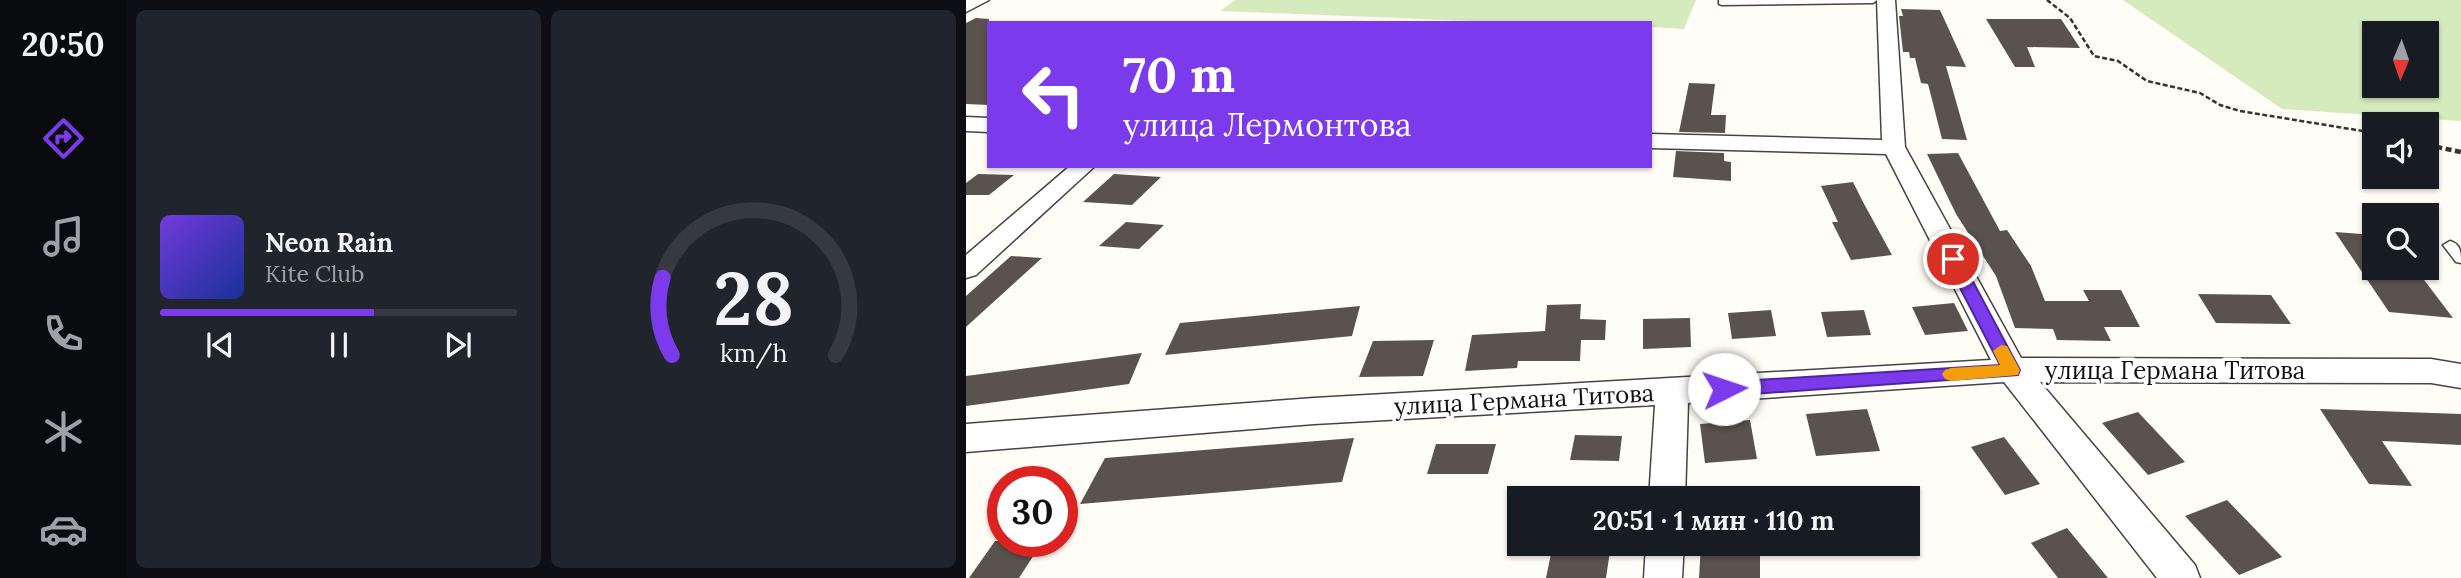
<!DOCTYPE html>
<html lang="ru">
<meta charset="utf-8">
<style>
body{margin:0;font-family:Lora,serif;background:#20242c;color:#f1f3f6;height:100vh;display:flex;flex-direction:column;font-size:26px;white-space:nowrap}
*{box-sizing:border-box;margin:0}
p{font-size:23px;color:#9ea1a6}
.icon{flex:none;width:38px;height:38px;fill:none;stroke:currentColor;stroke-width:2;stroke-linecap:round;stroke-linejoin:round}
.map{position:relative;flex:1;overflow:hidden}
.details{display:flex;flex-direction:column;gap:10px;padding:10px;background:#0d0f14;width:840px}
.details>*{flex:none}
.banner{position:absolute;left:21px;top:21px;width:665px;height:147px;border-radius:0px;box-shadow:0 2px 5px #0004;background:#7c3aed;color:#fff;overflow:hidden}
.needle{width:46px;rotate:182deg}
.tools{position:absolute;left:1396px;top:21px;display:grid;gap:14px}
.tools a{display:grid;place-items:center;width:77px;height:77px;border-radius:0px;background:#171b24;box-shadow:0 2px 5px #0004;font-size:35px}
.speed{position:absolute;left:21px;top:466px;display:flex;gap:14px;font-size:35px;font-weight:700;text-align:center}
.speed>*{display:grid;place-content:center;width:91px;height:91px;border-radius:50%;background:#171b24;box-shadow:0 2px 5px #0004;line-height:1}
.speed .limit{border:10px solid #d22;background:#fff;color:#111}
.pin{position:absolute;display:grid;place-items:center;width:60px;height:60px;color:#fff;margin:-30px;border:4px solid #fff;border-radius:50%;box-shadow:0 2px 7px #0007}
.me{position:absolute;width:77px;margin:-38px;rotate:86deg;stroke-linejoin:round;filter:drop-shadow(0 0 5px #0008)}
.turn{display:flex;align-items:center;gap:24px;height:147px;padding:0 21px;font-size:32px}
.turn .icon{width:91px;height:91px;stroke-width:2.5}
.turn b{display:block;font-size:49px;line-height:60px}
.details .tile{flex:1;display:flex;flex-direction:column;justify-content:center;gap:10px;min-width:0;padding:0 24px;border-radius:10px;background:#20242c}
.details .dial{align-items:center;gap:0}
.dial svg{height:182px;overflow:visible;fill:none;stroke:#363941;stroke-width:7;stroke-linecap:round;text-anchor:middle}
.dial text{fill:#f1f3f6;stroke:none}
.song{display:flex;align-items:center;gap:21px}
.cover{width:84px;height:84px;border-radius:10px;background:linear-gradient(135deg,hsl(260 70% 55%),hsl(230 70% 35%))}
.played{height:7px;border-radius:4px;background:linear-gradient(90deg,#7c3aed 60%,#363941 60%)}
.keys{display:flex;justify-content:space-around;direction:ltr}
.details .tiles{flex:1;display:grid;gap:10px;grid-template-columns:repeat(2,1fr)}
.trip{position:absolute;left:541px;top:486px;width:413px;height:70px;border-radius:0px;background:#171b24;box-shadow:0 2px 5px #0004;font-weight:800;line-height:70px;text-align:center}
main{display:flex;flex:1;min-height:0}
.tab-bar{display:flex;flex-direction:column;width:126px;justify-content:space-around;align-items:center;background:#090b0e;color:#9ea1a6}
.tab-bar .icon{width:49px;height:49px}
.tab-bar .selected{color:#7c3aed}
.tab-bar b{font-size:32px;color:#f1f3f6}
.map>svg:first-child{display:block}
.green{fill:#d5ebbd;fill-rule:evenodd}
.building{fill:#5a524d}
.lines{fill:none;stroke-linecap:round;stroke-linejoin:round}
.lane-casing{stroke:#444;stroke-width:3}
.street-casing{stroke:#444;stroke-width:3}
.path-far1{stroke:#333;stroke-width:2.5;stroke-dasharray:5 2.5;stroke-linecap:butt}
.path{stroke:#333;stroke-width:4.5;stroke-dasharray:6 3.5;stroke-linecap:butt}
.lane{fill:#fff;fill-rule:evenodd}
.street{fill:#fff;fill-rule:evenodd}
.route{fill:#7c3aed;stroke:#51269a;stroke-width:2}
.slow{fill:#f59e0b}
.labels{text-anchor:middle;stroke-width:7;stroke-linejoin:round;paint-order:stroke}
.street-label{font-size:24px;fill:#111;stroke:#fff}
</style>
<main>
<nav class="tab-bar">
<b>20:50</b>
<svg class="icon selected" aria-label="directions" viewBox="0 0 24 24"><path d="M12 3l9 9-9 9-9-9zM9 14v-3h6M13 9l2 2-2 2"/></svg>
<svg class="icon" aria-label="music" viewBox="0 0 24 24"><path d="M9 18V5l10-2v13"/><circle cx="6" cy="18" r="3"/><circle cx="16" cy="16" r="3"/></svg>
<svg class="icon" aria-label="phone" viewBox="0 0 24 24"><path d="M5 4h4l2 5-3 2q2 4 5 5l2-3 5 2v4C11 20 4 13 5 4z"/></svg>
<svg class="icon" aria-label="climate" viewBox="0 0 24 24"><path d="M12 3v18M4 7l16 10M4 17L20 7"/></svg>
<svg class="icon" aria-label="car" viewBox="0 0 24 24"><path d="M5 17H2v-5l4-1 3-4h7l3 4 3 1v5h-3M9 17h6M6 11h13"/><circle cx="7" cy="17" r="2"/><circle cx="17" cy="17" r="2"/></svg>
</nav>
<section class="details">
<div class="tiles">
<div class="tile">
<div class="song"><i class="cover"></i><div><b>Neon Rain</b><p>Kite Club</p></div></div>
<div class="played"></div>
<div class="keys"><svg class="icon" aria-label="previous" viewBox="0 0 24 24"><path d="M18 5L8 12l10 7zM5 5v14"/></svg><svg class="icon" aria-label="pause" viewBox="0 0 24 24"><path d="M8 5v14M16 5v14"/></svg><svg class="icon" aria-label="next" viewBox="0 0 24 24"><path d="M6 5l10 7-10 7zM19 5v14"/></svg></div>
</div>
<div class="tile dial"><svg viewBox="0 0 100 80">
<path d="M14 69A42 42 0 1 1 86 69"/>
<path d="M14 69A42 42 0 0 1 10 35" stroke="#7c3aed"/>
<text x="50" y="56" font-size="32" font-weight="700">28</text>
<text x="50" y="72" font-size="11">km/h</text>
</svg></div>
</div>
</section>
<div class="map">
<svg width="1495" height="578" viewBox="0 0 1495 578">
<rect width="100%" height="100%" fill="#fffdf5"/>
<!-- green -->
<g class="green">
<polygon points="269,0 730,0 718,29 684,27 684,23 563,23 254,11"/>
<path d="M1157 0H1495V121L1316 109ZM1409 33H1461V86H1409Z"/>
</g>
<!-- building -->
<g class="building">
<polygon points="935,9 974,10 1000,67 980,66 1001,140 976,139 962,84 955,83 949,58 944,58 943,52 937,52 933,16 937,16"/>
<polygon points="10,18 23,19 23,105 0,104 0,23"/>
<polygon points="1020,19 1095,19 1114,48 1061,47 1069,67 1049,67"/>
<polygon points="723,83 749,84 745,115 760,115 759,133 713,132"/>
<polygon points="710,151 758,153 758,161 765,162 765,181 707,177"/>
<polygon points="992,153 1034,231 1041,230 1065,266 1079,301 1123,301 1117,290 1155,290 1174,327 1138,327 1145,341 1091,340 1087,329 1049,328 1030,276 990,214 961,154"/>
<polygon points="12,174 48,175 23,195 0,195 0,183"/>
<polygon points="148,174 195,177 166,205 117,202"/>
<polygon points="887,182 897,202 926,255 885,260 866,222 872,222 855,186"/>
<polygon points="160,222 198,225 173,249 133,246"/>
<polygon points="1369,232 1409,235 1409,268 1449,268 1487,318 1423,312"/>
<polygon points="45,256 76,258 0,327 0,296"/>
<polygon points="1232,294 1305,295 1325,324 1250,323"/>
<polygon points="988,303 1002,331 959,335 946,307"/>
<polygon points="615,304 614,319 640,320 639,340 615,340 614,361 552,361 551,368 499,371 506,335 579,331 581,305"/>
<polygon points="394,306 386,336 199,355 214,323"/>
<polygon points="805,310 810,336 766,339 762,313"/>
<polygon points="898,310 905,335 861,337 855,312"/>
<polygon points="724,318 725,347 677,349 677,319"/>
<polygon points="468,340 457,376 393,377 407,341"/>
<polygon points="176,353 163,384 0,406 0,376"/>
<polygon points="901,409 914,451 850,456 840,414"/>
<polygon points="1354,409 1495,414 1495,445 1416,441 1446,486 1403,484"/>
<polygon points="1172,412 1219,462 1182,475 1136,423"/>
<polygon points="784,420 791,459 739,463 734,424"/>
<polygon points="609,435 656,436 653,461 604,460"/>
<polygon points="1038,437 1074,484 1039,495 1005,447"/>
<polygon points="388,438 376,482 114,504 139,458"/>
<polygon points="470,444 530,444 522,474 461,474"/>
<polygon points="1261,500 1316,557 1273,575 1219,516"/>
<polygon points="1101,528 1142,578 1092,578 1065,543"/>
<polygon points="29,541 77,541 53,578 3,578"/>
<polygon points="587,544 645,544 640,578 580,578"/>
<polygon points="735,544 794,545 794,578 733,578"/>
</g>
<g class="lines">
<!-- lane casing -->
<g class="lane-casing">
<g id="lane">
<polygon points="753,0 911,0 907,3 756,5 753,4"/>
<path d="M1484 241C1495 244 1495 253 1495 263L1490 262 1477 245Z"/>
</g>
</g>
<!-- street casing -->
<g class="street-casing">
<g id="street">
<polygon points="0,0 23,0 0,12"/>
<polygon points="911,0 929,0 939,147 1055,358 1465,359 1495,364 1495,388 1465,383 1074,382 1229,565 1234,578 1191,578 1038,382 722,403 719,499 683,499 689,405 348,424 0,452 0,424 348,398 1025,360 920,154 684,148 684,134 916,140"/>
<polygon points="0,117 23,118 23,132 0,131"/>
<polygon points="104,166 129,166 10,275 0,278 0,255"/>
<polygon points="680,544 718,544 716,578 678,578"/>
</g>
</g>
<!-- path-far1 -->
<polyline class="path-far1" points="1081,0 1104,18 1128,56 1152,61 1181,81 1234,93 1254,105 1274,111 1409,133"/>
<!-- path -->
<polyline class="path" points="1461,145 1495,152"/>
<!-- lane -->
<use href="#lane" class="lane"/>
<!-- street -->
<use href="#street" class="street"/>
</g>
<!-- route -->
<polygon class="route" points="987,254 995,259 1054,370 1052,375 758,396 752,394 749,389 752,384 758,382 1034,365 979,259"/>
<!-- slow -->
<polygon class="slow" points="1035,345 1041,346 1054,370 1052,375 985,381 979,379 976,374 979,370 985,368 1034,365 1027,351"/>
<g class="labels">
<!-- street labels -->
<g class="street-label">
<text x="1209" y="379">улица Германа Титова</text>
<text transform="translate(558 400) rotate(-3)" y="8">улица Германа Титова</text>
</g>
</g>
</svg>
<div class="tools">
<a><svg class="needle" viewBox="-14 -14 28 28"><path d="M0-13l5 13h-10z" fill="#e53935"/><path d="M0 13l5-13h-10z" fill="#9ea1a6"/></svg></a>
<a><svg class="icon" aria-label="sound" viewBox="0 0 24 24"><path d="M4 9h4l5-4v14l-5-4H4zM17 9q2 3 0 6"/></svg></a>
<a><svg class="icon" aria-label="search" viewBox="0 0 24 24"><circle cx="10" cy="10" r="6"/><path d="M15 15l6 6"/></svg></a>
</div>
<div class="speed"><div class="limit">30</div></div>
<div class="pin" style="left:987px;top:259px;background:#d93025"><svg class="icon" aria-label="arrive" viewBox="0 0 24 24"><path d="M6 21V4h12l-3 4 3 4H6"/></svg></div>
<svg class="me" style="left:758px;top:389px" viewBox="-20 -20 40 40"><circle r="19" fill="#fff"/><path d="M0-13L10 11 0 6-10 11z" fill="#7c3aed"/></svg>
<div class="trip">20:51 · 1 мин · 110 m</div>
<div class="banner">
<div class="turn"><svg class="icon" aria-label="left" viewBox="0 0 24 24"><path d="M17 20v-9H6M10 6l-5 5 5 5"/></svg><div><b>70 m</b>улица Лермонтова</div></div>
</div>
</div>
</main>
